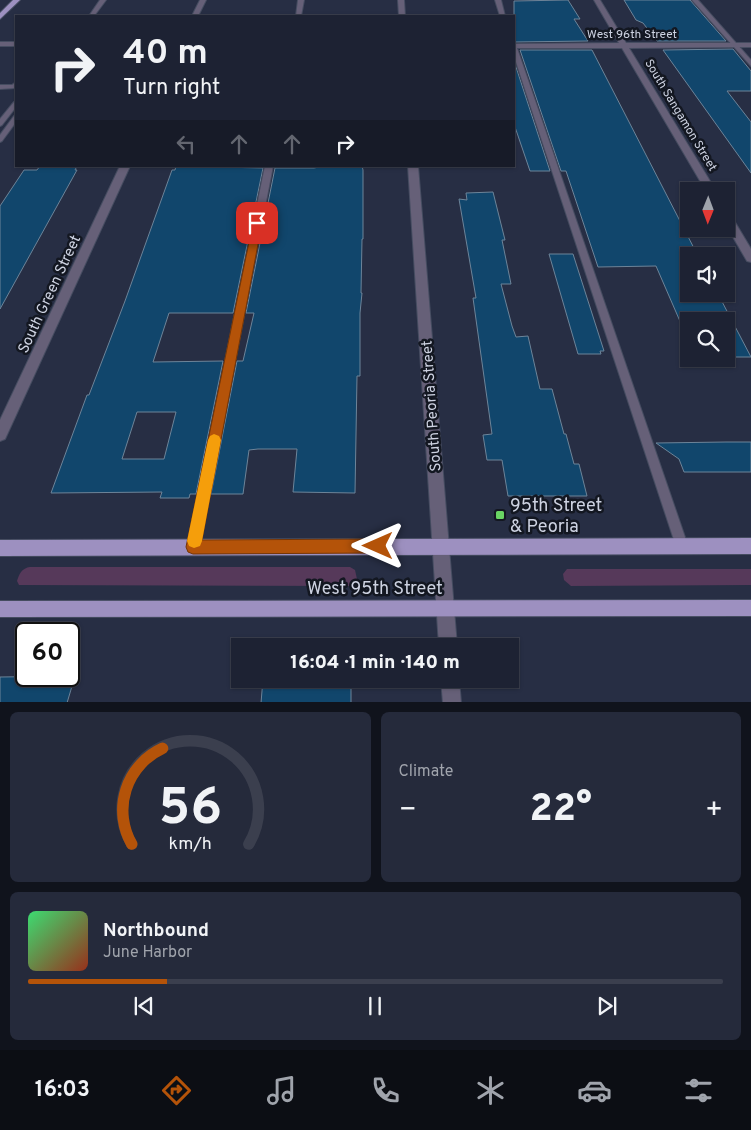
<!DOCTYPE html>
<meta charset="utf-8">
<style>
body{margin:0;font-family:Overpass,sans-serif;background:#252a3b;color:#f1f3f6;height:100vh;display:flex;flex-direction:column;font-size:19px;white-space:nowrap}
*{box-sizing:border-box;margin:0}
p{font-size:16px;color:#a0a4ac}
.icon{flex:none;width:28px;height:28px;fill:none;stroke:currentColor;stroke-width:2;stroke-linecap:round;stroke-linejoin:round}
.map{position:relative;height:702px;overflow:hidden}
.details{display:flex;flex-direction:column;gap:10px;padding:10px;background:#10131c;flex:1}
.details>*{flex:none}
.banner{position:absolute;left:15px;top:15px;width:500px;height:152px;border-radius:0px;box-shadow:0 1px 4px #0004,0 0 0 1px #3b3f4e;background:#1d2233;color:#f1f3f6;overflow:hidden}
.needle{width:32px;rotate:181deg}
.controls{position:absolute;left:680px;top:182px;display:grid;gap:10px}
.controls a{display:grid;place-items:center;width:55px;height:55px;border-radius:0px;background:#1d2233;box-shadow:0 1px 4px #0004,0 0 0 1px #3b3f4e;font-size:25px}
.speed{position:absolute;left:15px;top:622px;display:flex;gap:10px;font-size:25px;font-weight:700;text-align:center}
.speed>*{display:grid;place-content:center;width:65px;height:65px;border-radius:50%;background:#1d2233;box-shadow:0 1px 4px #0004,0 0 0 1px #3b3f4e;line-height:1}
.speed .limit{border:2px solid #111;border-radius:8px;background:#fff;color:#111}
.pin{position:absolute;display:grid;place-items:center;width:42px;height:42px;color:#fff;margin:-21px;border-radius:10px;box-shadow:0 2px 8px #0006}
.me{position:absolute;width:55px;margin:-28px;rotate:270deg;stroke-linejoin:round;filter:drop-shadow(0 0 4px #0008)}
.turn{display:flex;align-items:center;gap:18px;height:105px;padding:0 25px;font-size:22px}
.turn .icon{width:65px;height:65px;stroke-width:2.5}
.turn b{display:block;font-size:35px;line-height:42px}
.lanes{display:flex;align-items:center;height:48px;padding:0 25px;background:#0003;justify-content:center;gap:25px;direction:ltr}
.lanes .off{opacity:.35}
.big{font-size:38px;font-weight:800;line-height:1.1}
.details .card{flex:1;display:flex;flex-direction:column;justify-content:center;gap:8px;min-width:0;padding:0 18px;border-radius:8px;background:#252a3b}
.details .dial{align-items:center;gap:0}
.dial svg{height:130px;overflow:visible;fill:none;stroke:#3b3f4e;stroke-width:7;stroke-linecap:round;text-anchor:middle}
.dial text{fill:#f1f3f6;stroke:none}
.song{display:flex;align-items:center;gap:15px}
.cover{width:60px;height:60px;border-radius:8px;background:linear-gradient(135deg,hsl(140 70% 55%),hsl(10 70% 35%))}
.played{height:5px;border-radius:2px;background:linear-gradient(90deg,#b45309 20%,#3b3f4e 20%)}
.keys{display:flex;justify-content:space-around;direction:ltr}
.heat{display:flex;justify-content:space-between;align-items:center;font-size:28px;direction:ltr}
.details .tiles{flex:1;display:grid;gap:10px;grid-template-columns:1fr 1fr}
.card:last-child{grid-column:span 2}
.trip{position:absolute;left:231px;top:638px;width:288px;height:50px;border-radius:0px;background:#1d2233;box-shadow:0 1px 4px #0004,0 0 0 1px #3b3f4e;font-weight:800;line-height:50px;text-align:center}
.dock{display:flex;height:80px;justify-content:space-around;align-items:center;background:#0c0e14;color:#a0a4ac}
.dock .icon{width:35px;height:35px}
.dock .active{color:#b45309}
.dock b{font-size:22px;color:#f1f3f6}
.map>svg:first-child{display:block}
.green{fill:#56395a}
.building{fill:#11466c;stroke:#6d8499;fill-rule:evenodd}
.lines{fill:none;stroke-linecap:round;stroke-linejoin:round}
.lane-casing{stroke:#454c60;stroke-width:2}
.street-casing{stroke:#454c60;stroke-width:2}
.primary-casing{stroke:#454c60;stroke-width:2}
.lane{fill:#666078;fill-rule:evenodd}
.street{fill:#666078;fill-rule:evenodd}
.primary{fill:#9d90c0;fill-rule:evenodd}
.route{fill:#b45309;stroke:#753606}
.slow{fill:#f59e0b}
.poi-dot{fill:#69d464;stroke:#131721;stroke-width:2}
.labels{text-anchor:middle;stroke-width:5;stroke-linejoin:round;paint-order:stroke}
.far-street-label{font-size:12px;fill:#cdd2e1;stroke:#131721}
.street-label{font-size:15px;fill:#cdd2e1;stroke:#131721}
.near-poi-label{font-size:18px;fill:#cdd2e1;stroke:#131721;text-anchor:start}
.near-street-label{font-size:18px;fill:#cdd2e1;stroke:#131721}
</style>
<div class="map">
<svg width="751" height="703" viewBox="0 0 751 703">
<rect width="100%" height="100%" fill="#272e44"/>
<!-- green -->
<g class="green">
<path d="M30 567H350L355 570 357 579 353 584 350 586 19 585 17 581C19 574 22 568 30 567Z"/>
<polygon points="567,569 751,569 751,585 571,586 564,580 563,574"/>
</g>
<!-- building -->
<g class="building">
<polygon points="568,0 580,19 574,19 588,41 514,42 514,1"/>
<polygon points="624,0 690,0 726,41 657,41 643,23 636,20"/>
<polygon points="733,49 751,71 751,91 727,91 751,122 751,173 663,50"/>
<polygon points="520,50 592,50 698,256 689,256 689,294 718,294 751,357 726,357 726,321 689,321 689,342 656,266 598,267 566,171 561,171"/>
<polygon points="514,61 550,171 530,171 514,124"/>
<polygon points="40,166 77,166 75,170 77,170 0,309 0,206 24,170 37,170"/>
<path d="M176 166 263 168 233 313H169L153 362 223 361 196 494H190L189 498H160L162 492 51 493 87 395H89L125 301 172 170H175ZM137 412H176L164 459H122Z"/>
<polygon points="324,166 362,166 363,170 363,239 362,239 361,293 362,293 360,313 360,376 357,376 355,493 293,492 297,449 258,449 249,450 243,494 211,494 237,361 243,361 254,313 246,313 275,168 314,168"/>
<polygon points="493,192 505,240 502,240 511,284 501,284 512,326 516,337 528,336 540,389 552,389 564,434 566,434 574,464 579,464 587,496 508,496 502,460 487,460 483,435 492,434 473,298 476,298 459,199 467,200 466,193"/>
<polygon points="549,254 573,254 604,351 600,351 601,354 578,354"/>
<polygon points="726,442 751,442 751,472 684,472 679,459 656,443"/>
<polygon points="75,676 67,703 0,703 0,677"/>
<polygon points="263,679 351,679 351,703 261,703"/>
</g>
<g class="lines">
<!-- lane casing -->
<g class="lane-casing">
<g id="lane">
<polygon points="100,0 106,0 94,16 89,16"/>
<polygon points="298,0 304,0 301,16 296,16"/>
<polygon points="495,0 501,0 505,16 500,16"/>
<polygon points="692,0 698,0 751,60 751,66"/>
<polygon points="514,46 517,48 688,546 686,550 682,552 678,550 676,546 514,56"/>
<polygon points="16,82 16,88 0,89 0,85 12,85"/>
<polygon points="16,101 16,107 2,125 0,126 0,119 14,102"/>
<polygon points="16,115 16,122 2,141 0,142 0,135 14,116"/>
<polygon points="265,166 273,166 199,547 197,551 193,553 189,551 187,547"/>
</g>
</g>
<!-- street casing -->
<g class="street-casing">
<g id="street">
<polygon points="200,0 206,0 198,16 192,16"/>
<polygon points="398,0 404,0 405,16 399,16"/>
<polygon points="594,0 600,0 626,43 751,43 751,47 629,48 716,191 706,191 622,48 514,48 514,44 619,43"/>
<rect x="0" y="42" width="16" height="4"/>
<polygon points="120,166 130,166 5,439 0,441 0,420"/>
<polygon points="408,166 418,166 457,646 439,646"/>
<polygon points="726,213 730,214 751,249 751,262 747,261 726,225"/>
<polygon points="441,679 459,679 461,703 443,703"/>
</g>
</g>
<!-- primary casing -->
<g class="primary-casing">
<g id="primary">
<polygon points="13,0 20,0 0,19 0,13"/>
<polygon points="751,538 751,554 0,556 0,540"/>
<polygon points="751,600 751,616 0,617 0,601"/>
</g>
</g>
<!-- lane -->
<use href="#lane" class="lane"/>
<!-- street -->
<use href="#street" class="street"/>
<!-- primary -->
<use href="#primary" class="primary"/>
</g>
<!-- route -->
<polygon class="route" points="257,220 262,223 202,540 378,539 383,541 385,546 383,551 378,553 193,554 188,552 186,547 253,223"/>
<!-- slow -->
<polygon class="slow" points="214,434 219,436 221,440 202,541 200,546 194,548 189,546 187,541 208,440 210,436"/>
<!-- markers -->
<rect class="poi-dot" x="495" y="510" width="10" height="10" rx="2.5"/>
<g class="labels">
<!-- far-street labels -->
<g class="far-street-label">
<text x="632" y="38">West 96th Street</text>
<text transform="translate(681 115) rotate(59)" y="4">South Sangamon Street</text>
</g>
<!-- street labels -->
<g class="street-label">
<text transform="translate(49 294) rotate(-65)" y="5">South Green Street</text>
<text transform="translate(431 406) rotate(-94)" y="5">South Peoria Street</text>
</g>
<!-- near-poi labels -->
<g class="near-poi-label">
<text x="510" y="511">95th Street<tspan x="510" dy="21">&amp; Peoria</tspan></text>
</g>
<!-- near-street labels -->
<g class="near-street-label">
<text x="375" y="594">West 95th Street</text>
</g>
</g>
</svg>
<div class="controls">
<a><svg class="needle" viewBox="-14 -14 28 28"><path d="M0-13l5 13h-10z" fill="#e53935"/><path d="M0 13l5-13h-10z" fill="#a0a4ac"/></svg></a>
<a><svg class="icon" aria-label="sound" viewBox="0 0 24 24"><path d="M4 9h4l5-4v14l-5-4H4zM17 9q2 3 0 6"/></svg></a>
<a><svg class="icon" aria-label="search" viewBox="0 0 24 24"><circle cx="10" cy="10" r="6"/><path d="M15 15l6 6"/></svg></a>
</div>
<div class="speed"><div class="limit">60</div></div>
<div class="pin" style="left:257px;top:223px;background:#d93025"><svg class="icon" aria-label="arrive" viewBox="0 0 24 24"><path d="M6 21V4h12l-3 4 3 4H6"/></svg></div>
<svg class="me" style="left:378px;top:546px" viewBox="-20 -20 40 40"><path d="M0-17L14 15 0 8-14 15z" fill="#b45309" stroke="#fff" stroke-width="4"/></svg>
<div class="trip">16:04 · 1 min · 140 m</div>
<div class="banner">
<div class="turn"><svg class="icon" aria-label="right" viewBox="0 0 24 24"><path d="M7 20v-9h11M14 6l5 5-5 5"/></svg><div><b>40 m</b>Turn right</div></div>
<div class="lanes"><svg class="icon off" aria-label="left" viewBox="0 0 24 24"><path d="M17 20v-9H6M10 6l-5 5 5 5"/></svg><svg class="icon off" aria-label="ahead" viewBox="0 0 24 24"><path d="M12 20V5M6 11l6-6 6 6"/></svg><svg class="icon off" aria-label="ahead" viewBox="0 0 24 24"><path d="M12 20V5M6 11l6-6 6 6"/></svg><svg class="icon" aria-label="right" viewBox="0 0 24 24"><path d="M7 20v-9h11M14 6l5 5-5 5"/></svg></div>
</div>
</div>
<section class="details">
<div class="tiles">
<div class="card dial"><svg viewBox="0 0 100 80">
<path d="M14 69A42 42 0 1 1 86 69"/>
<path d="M14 69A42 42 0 0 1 33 10" stroke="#b45309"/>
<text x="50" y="56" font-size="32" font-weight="700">56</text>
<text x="50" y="72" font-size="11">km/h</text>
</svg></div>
<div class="card"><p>Climate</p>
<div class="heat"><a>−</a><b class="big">22°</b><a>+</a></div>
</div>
<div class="card">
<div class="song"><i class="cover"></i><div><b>Northbound</b><p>June Harbor</p></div></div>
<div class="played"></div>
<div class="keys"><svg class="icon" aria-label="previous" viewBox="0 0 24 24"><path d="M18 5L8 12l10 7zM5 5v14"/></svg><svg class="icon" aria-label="pause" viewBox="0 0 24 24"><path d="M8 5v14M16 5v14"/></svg><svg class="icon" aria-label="next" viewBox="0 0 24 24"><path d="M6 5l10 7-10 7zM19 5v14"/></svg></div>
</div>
</div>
</section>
<nav class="dock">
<b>16:03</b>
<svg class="icon active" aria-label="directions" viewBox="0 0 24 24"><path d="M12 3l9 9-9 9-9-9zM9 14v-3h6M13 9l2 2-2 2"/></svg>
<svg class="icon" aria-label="music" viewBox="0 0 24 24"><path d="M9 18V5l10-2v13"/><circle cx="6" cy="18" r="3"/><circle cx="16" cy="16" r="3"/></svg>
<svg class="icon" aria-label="phone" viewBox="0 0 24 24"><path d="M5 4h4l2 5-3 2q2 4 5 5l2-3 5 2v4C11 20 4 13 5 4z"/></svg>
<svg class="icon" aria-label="climate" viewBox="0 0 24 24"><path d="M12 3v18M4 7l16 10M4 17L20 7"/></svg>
<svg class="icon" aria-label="car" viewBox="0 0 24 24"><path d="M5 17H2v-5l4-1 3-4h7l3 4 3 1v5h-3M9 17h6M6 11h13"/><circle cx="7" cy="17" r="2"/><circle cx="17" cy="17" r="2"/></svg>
<svg class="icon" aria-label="filters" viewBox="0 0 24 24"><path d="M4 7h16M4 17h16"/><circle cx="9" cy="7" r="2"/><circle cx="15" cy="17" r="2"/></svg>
</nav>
